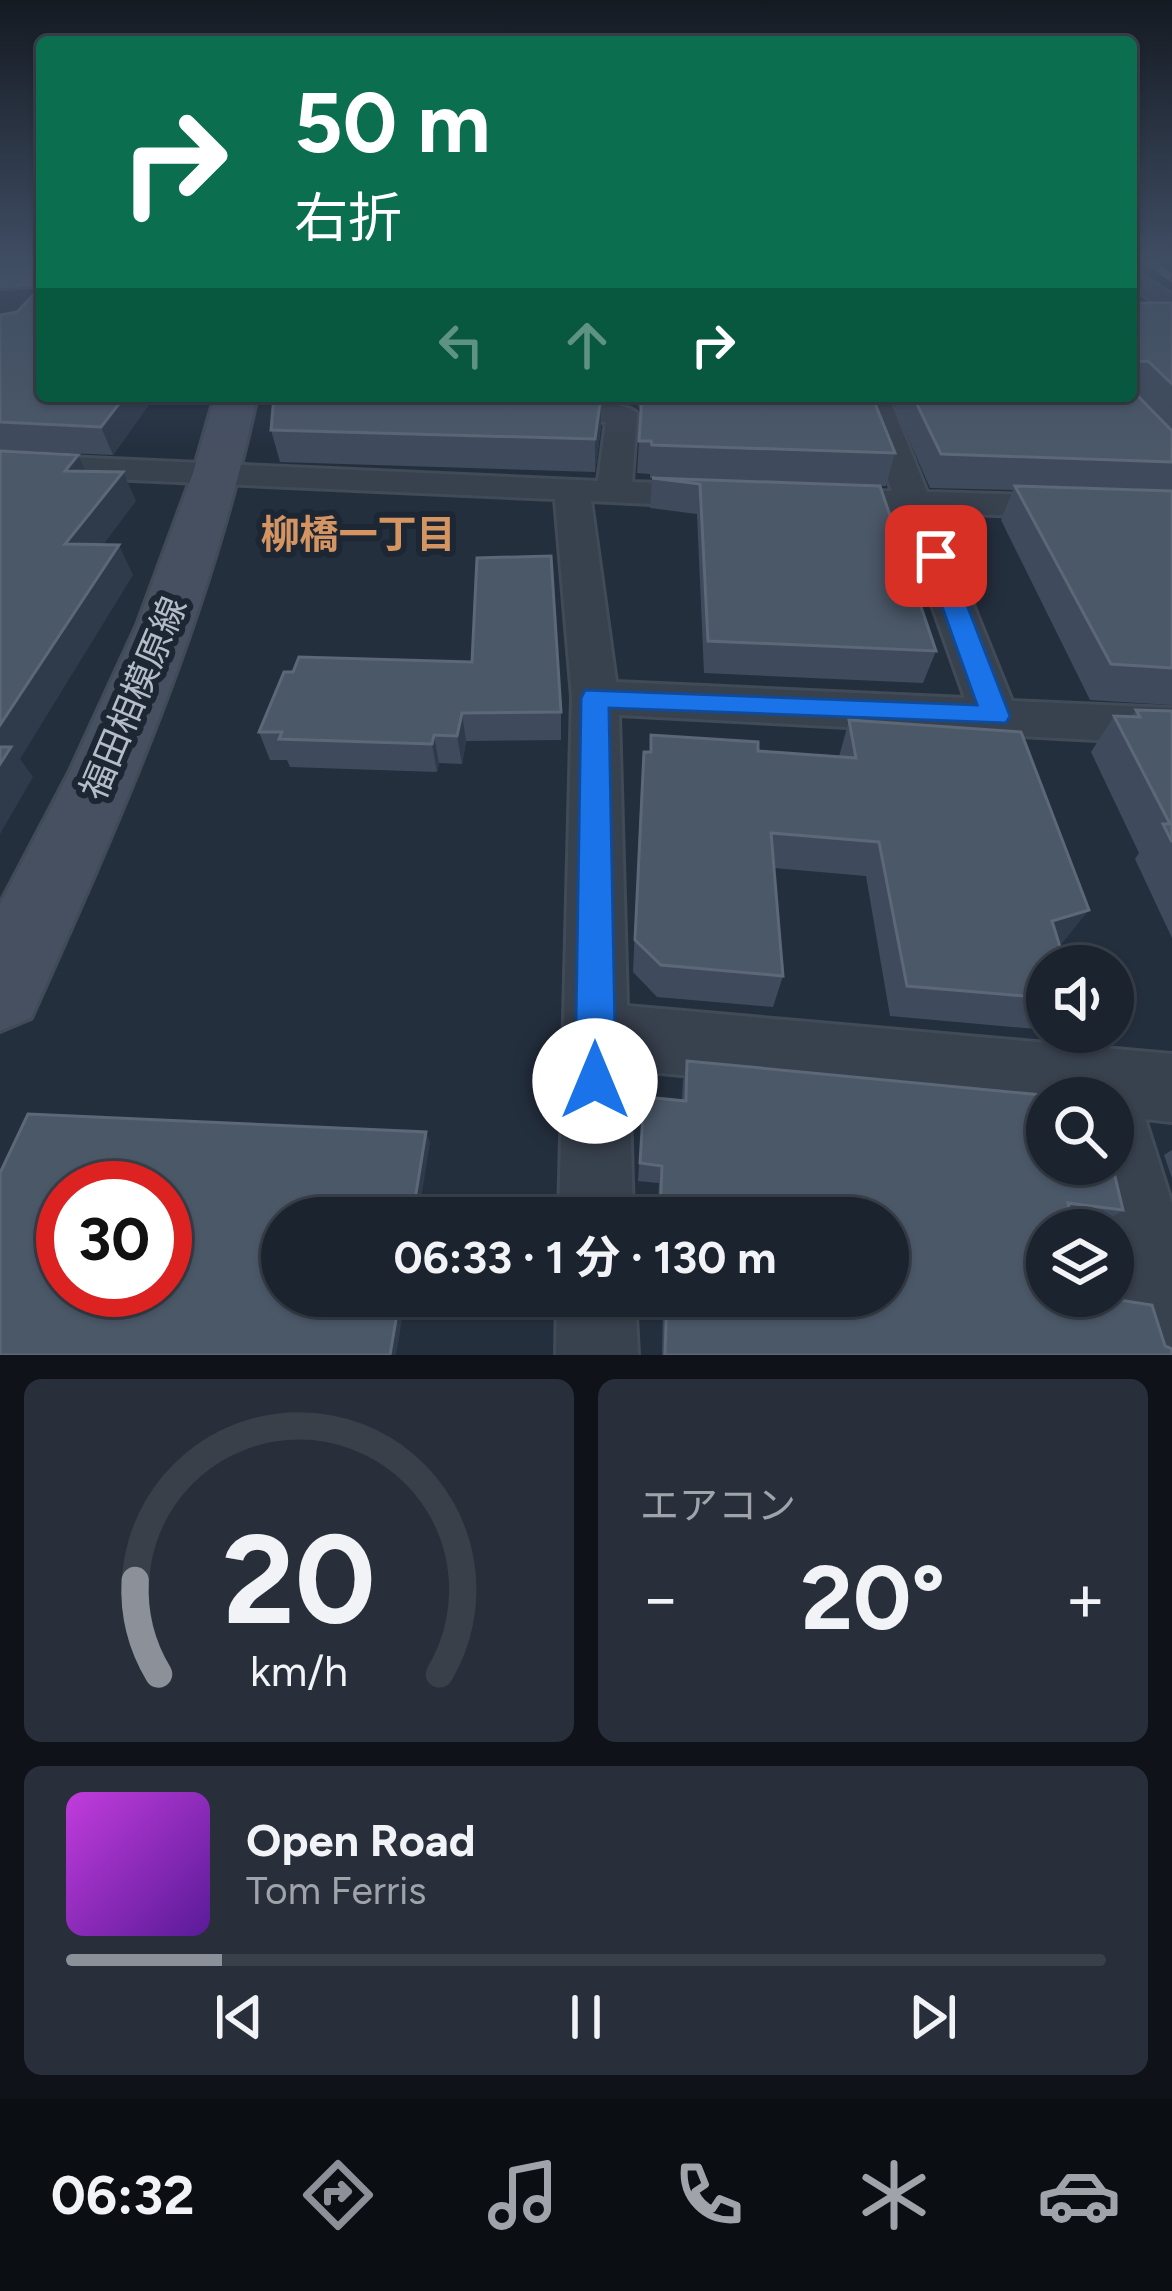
<!DOCTYPE html>
<html lang="ja">
<meta charset="utf-8">
<style>
body{margin:0;font-family:Figtree,"Noto Sans JP",sans-serif;background:#282f3a;color:#f1f3f6;height:100vh;display:flex;flex-direction:column;font-size:45px;white-space:nowrap}
*{box-sizing:border-box;margin:0}
p{font-size:39px;color:#a0a4aa}
.icon{flex:none;width:66px;height:66px;fill:none;stroke:currentColor;stroke-width:2;stroke-linecap:round;stroke-linejoin:round}
.map{position:relative;height:1355px;overflow:hidden}
.drawer{display:flex;flex-direction:column;gap:24px;padding:24px;background:#0f1319;flex:1}
.drawer>*{flex:none}
.guide{position:absolute;left:36px;top:36px;width:1101px;height:366px;border-radius:12px;box-shadow:0 3px 9px #0004,0 0 0 3px #39404a;background:#0b6e4f;color:#fff;overflow:hidden}
.tools{position:absolute;left:1026px;top:945px;display:grid;gap:24px}
.tools a{display:grid;place-items:center;width:108px;height:108px;border-radius:50%;background:#1b232e;box-shadow:0 3px 9px #0004,0 0 0 3px #39404a;font-size:60px}
.speed{position:absolute;left:36px;top:1161px;display:flex;gap:24px;font-size:60px;font-weight:700;text-align:center}
.speed>*{display:grid;place-content:center;width:156px;height:156px;border-radius:50%;background:#1b232e;box-shadow:0 3px 9px #0004,0 0 0 3px #39404a;line-height:1}
.speed .limit{border:18px solid #d22;background:#fff;color:#111}
.pin{position:absolute;display:grid;place-items:center;width:102px;height:102px;color:#fff;margin:-51px;border-radius:24px;box-shadow:0 6px 18px #0006}
.me{position:absolute;width:132px;margin:-66px;rotate:0deg;stroke-linejoin:round;filter:drop-shadow(0 0 9px #0008)}
.turn{display:flex;align-items:center;gap:42px;height:252px;padding:0 60px;font-size:54px}
.turn .icon{width:156px;height:156px;stroke-width:2.5}
.turn b{display:block;font-size:84px;line-height:102px}
.lanes{display:flex;align-items:center;height:114px;padding:0 60px;background:#0003;justify-content:center;gap:60px;direction:ltr}
.lanes .off{opacity:.35}
.big{font-size:90px;font-weight:700;line-height:1.1}
.drawer .card{flex:1;display:flex;flex-direction:column;justify-content:center;gap:18px;min-width:0;padding:0 42px;border-radius:18px;background:#282f3a}
.drawer .dial{align-items:center;gap:0}
.dial svg{height:312px;overflow:visible;fill:none;stroke:#39404a;stroke-width:7;stroke-linecap:round;text-anchor:middle}
.dial text{fill:#f1f3f6;stroke:none}
.song{display:flex;align-items:center;gap:36px}
.cover{width:144px;height:144px;border-radius:18px;background:linear-gradient(135deg,hsl(290 70% 55%),hsl(270 70% 35%))}
.played{height:12px;border-radius:6px;background:linear-gradient(90deg,#8c9099 15%,#39404a 15%)}
.keys{display:flex;justify-content:space-around;direction:ltr}
.heat{display:flex;justify-content:space-between;align-items:center;font-size:66px;direction:ltr}
.drawer .tiles{flex:1;display:grid;gap:24px;grid-template-columns:1fr 1fr}
.card:last-child{grid-column:span 2}
.trip{position:absolute;left:261px;top:1197px;width:648px;height:120px;border-radius:60px;background:#1b232e;box-shadow:0 3px 9px #0004,0 0 0 3px #39404a;font-weight:700;line-height:120px;text-align:center}
.menu{display:flex;height:192px;justify-content:space-around;align-items:center;background:#0b0e12;color:#a0a4aa}
.menu .icon{width:84px;height:84px}
.menu .active{color:#8c9099}
.menu b{font-size:54px;color:#f1f3f6}
.map>svg:first-child{display:block}
.lines{fill:none;stroke-linecap:round;stroke-linejoin:round}
.street-casing{stroke:#414a57;stroke-width:6}
.secondary-casing{stroke:#414a57;stroke-width:6}
.primary-casing{stroke:#414a57;stroke-width:6}
.street{fill:#38414e;fill-rule:evenodd}
.secondary{fill:#465061;fill-rule:evenodd}
.primary{fill:#56606e;fill-rule:evenodd}
.rail-casing{stroke:#5a6575;stroke-width:8}
.rail{stroke:#1d2633;stroke-width:4.5;stroke-dasharray:15;stroke-linecap:butt}
.wall{fill:#3f4b5c}
.shaded-wall{fill:#2f3b4b}
.building{fill:#4b5868;stroke:#5c6777;stroke-width:3;fill-rule:evenodd}
.route{fill:#1a73e8;stroke:#114b97;stroke-width:3}
.labels{text-anchor:middle;stroke-width:12;stroke-linejoin:round;paint-order:stroke}
.street-label{font-size:36px;fill:#b4bcc9;stroke:#1d2633}
.neighbourhood-label{font-size:39px;font-weight:bold;fill:#d59563;stroke:#1d2633}
</style>
<div class="map">
<svg width="1172" height="1355" viewBox="0 0 1172 1355">
<rect width="100%" height="100%" fill="#242f3e"/>
<g class="lines">
<!-- street casing -->
<g class="street-casing">
<g id="street">
<polygon points="1131,268 1172,295 1172,314 1131,286"/>
<path d="M858 396H888L927 492 1172 499V521L936 513 1012 701 1172 708V744L619 715 627 1006 1172 1054V1122L1145 1119 1172 1204V1355H1141L1113 1261V1230H1105L1088 1164H1113V1098H1047V1110L629 1070 633 1218H559L572 697 555 499 0 474V454L598 481 606 422 539 419 524 410C537 396 624 399 637 413L632 482 710 485 722 489 728 496 722 503 710 507 591 501 616 682 965 698 899 512 812 506 806 499 812 492 892 491Z"/>
<polygon points="557,1296 635,1296 638,1355 556,1355"/>
</g>
</g>
<!-- secondary casing -->
<g class="secondary-casing">
<path id="secondary" d="M215 396H257C211 615 122 815 31 1018L0 1031V904L69 773 137 625 193 473Z"/>
</g>
<!-- primary casing -->
<g class="primary-casing">
<polygon id="primary" points="42,266 42,286 0,288 0,268"/>
</g>
<!-- street -->
<use href="#street" class="street"/>
<!-- secondary -->
<use href="#secondary" class="secondary"/>
<!-- primary -->
<use href="#primary" class="primary"/>
<!-- rail casing -->
<g class="rail-casing">
<polyline id="rail" points="1147,260 1172,278"/>
</g>
<!-- rail -->
<use href="#rail" class="rail"/>
</g>
<!-- wall -->
<g class="wall">
<polygon points="1131,303 1172,303 1172,705 1090,700 1001,520 1013,490 930,488 890,396 1131,396"/>
<polygon points="17,312 42,396 195,396 192,402 150,403 113,455 0,450 0,315"/>
<polygon points="274,396 872,396 895,453 886,486 881,486 936,651 923,683 704,673 697,514 650,508 652,478 741,481 650,478 650,474 637,473 641,412 637,404 601,402 601,426 595,472 280,462 271,430"/>
<polygon points="284,672 561,712 561,740 466,741 462,764 439,763 437,772 290,767 287,760 270,760 259,732"/>
<polygon points="1136,710 1172,711 1172,938 1135,859 1139,853 1091,752 1114,716 1131,717"/>
<polygon points="849,720 1063,942 1059,944 1047,966 1047,1030 890,1016 866,876 774,868 783,976 773,1007 657,997 633,972 641,787 758,751 839,757"/>
<polygon points="687,1061 1047,1098 1123,1210 1099,1226 1067,1222 1047,1296 1165,1346 1172,1355 662,1355 663,1304 654,1303 655,1296 888,1296 888,1218 657,1218 659,1183 638,1181 644,1097 682,1101 683,1081"/>
<polygon points="1172,1150 1172,1178 1164,1155"/>
</g>
<!-- shaded-wall -->
<g class="shaded-wall">
<polygon points="125,396 147,396 150,403 113,455 101,427"/>
<polygon points="601,396 601,426 595,472 595,439"/>
<polygon points="78,455 91,483 65,471"/>
<polygon points="123,472 136,501 81,574 65,544"/>
<polygon points="119,545 133,575 20,759 33,777 0,834 0,725"/>
<polygon points="462,713 466,741 462,764 457,736"/>
<polygon points="434,735 439,763 437,772 432,744"/>
<polygon points="1089,910 1063,942 1028,953 1052,921"/>
<polygon points="426,1132 430,1142 418,1218 412,1218"/>
<polygon points="400,1296 406,1296 396,1355 390,1355"/>
</g>
<!-- building -->
<g class="building">
<polygon points="42,286 42,396 125,396 101,427 0,422 0,315 17,312"/>
<polygon points="1131,303 1172,303 1172,384 1148,361 1131,362"/>
<polygon points="1131,389 1172,431 1172,462 941,454 913,396 1131,396"/>
<polygon points="274,396 601,396 595,439 271,430"/>
<polygon points="642,396 872,396 895,453 652,445 651,441 639,441"/>
<polygon points="0,451 78,455 65,471 123,472 65,544 119,545 0,725"/>
<polygon points="652,478 880,486 936,651 708,641 700,484"/>
<polygon points="1015,486 1172,491 1172,668 1111,664"/>
<polygon points="551,556 561,712 462,713 457,736 434,735 432,744 279,739 282,732 259,732 284,672 293,672 299,657 472,662 477,558"/>
<polygon points="1136,710 1172,711 1172,842 1163,824 1170,824 1114,716 1140,717"/>
<polygon points="849,720 1021,732 1089,910 1052,921 1066,966 1047,966 1047,998 907,986 879,842 771,833 783,976 661,965 635,940 644,752 651,752 651,735 758,742 758,751 856,758"/>
<polygon points="0,747 11,747 0,764"/>
<polygon points="687,1061 1074,1098 1047,1098 1047,1164 1112,1164 1123,1210 1068,1203 1070,1213 1065,1213 1070,1230 1047,1230 1047,1296 1093,1296 1152,1305 1165,1346 1172,1349 1172,1355 665,1355 667,1296 888,1296 888,1218 660,1218 662,1166 640,1163 644,1097 686,1101"/>
<path d="M28 1114 426 1132 412 1218H282V1296H400L390 1355H0V1173ZM63 1188H165V1290H63Z"/>
</g>
<!-- sky -->
<linearGradient id="sky" x2="0" y2="1"><stop stop-color="#141a22"/><stop offset="0.58" stop-color="#3f4d63"/><stop offset="1" stop-color="#3f4d63" stop-opacity="0"/></linearGradient>
<rect width="1172" height="450" fill="url(#sky)"/>
<!-- route -->
<polygon class="route" points="936,550 948,556 1010,716 1006,723 609,708 616,1081 610,1095 595,1101 581,1095 575,1081 581,698 585,690 977,705 924,556"/>
<g class="labels">
<!-- street labels -->
<g class="street-label">
<text transform="translate(133 698) rotate(-67)" y="13">福田相模原線</text>
</g>
<!-- neighbourhood labels -->
<g class="neighbourhood-label">
<text x="358" y="548">柳橋一丁目</text>
</g>
</g>
</svg>
<div class="tools">
<a><svg class="icon" aria-label="sound" viewBox="0 0 24 24"><path d="M4 9h4l5-4v14l-5-4H4zM17 9q2 3 0 6"/></svg></a>
<a><svg class="icon" aria-label="search" viewBox="0 0 24 24"><circle cx="10" cy="10" r="6"/><path d="M15 15l6 6"/></svg></a>
<a><svg class="icon" aria-label="layers" viewBox="0 0 24 24"><path d="M12 4l9 5-9 5-9-5zM3 14l9 5 9-5"/></svg></a>
</div>
<div class="speed"><div class="limit">30</div></div>
<div class="pin" style="left:936px;top:556px;background:#d93025"><svg class="icon" aria-label="arrive" viewBox="0 0 24 24"><path d="M6 21V4h12l-3 4 3 4H6"/></svg></div>
<svg class="me" style="left:595px;top:1081px" viewBox="-20 -20 40 40"><circle r="19" fill="#fff"/><path d="M0-13L10 11 0 6-10 11z" fill="#1a73e8"/></svg>
<div class="trip">06:33 · 1 分 · 130 m</div>
<div class="guide">
<div class="turn"><svg class="icon" aria-label="right" viewBox="0 0 24 24"><path d="M7 20v-9h11M14 6l5 5-5 5"/></svg><div><b>50 m</b>右折</div></div>
<div class="lanes"><svg class="icon off" aria-label="left" viewBox="0 0 24 24"><path d="M17 20v-9H6M10 6l-5 5 5 5"/></svg><svg class="icon off" aria-label="ahead" viewBox="0 0 24 24"><path d="M12 20V5M6 11l6-6 6 6"/></svg><svg class="icon" aria-label="right" viewBox="0 0 24 24"><path d="M7 20v-9h11M14 6l5 5-5 5"/></svg></div>
</div>
</div>
<section class="drawer">
<div class="tiles">
<div class="card dial"><svg viewBox="0 0 100 80">
<path d="M14 69A42 42 0 1 1 86 69"/>
<path d="M14 69A42 42 0 0 1 8 45" stroke="#8c9099"/>
<text x="50" y="56" font-size="32" font-weight="700">20</text>
<text x="50" y="72" font-size="11">km/h</text>
</svg></div>
<div class="card"><p>エアコン</p>
<div class="heat"><a>−</a><b class="big">20°</b><a>+</a></div>
</div>
<div class="card">
<div class="song"><i class="cover"></i><div><b>Open Road</b><p>Tom Ferris</p></div></div>
<div class="played"></div>
<div class="keys"><svg class="icon" aria-label="previous" viewBox="0 0 24 24"><path d="M18 5L8 12l10 7zM5 5v14"/></svg><svg class="icon" aria-label="pause" viewBox="0 0 24 24"><path d="M8 5v14M16 5v14"/></svg><svg class="icon" aria-label="next" viewBox="0 0 24 24"><path d="M6 5l10 7-10 7zM19 5v14"/></svg></div>
</div>
</div>
</section>
<nav class="menu">
<b>06:32</b>
<svg class="icon active" aria-label="directions" viewBox="0 0 24 24"><path d="M12 3l9 9-9 9-9-9zM9 14v-3h6M13 9l2 2-2 2"/></svg>
<svg class="icon" aria-label="music" viewBox="0 0 24 24"><path d="M9 18V5l10-2v13"/><circle cx="6" cy="18" r="3"/><circle cx="16" cy="16" r="3"/></svg>
<svg class="icon" aria-label="phone" viewBox="0 0 24 24"><path d="M5 4h4l2 5-3 2q2 4 5 5l2-3 5 2v4C11 20 4 13 5 4z"/></svg>
<svg class="icon" aria-label="climate" viewBox="0 0 24 24"><path d="M12 3v18M4 7l16 10M4 17L20 7"/></svg>
<svg class="icon" aria-label="car" viewBox="0 0 24 24"><path d="M5 17H2v-5l4-1 3-4h7l3 4 3 1v5h-3M9 17h6M6 11h13"/><circle cx="7" cy="17" r="2"/><circle cx="17" cy="17" r="2"/></svg>
</nav>
